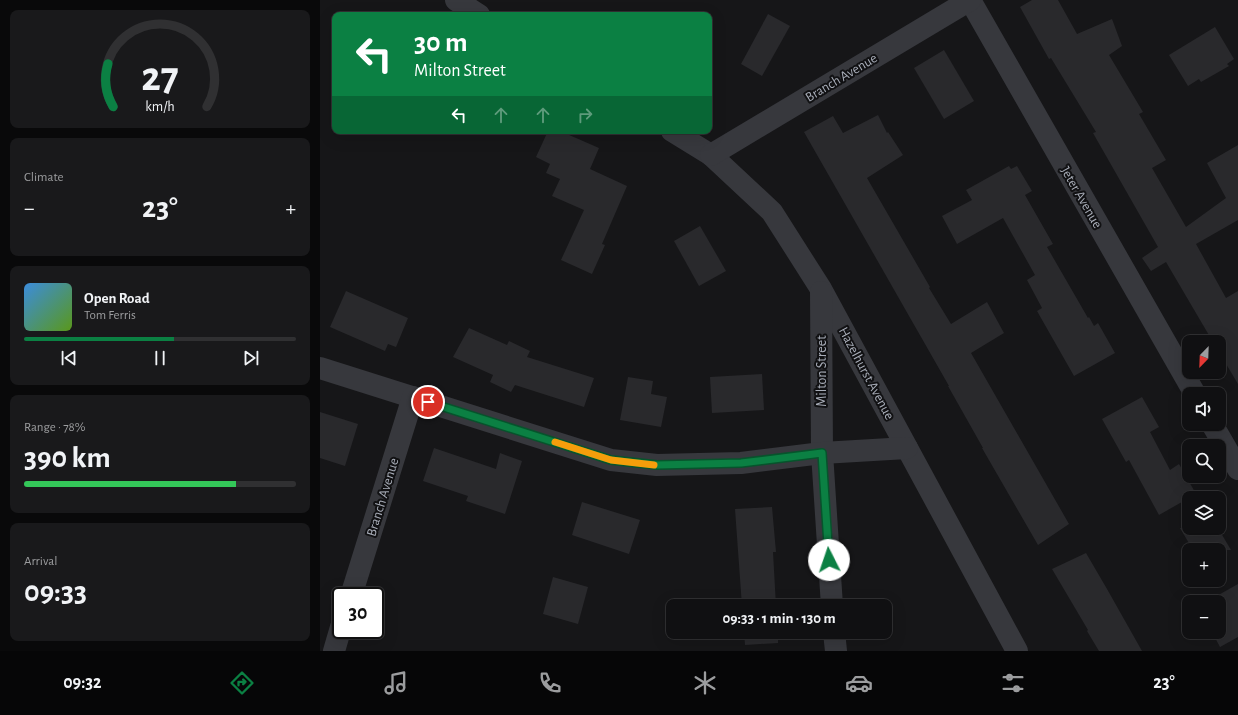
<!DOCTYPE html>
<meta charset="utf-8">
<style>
body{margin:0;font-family:"Alegreya Sans",sans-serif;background:#19191b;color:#f1f3f6;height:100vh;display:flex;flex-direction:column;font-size:15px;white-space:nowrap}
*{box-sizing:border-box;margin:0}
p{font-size:13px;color:#9c9d9f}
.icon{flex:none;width:22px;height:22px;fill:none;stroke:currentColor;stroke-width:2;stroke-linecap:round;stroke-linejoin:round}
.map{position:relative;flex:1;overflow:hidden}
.sheet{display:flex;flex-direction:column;gap:10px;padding:10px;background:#09090a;width:320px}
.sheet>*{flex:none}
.banner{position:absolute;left:12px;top:12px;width:380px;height:122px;border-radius:8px;box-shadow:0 4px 16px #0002,0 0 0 1px #303032;background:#0b8043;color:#fff;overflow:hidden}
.needle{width:26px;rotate:203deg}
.controls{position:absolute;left:862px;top:335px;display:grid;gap:8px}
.controls a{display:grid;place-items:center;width:44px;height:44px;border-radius:8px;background:#101012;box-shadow:0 4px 16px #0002,0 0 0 1px #303032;font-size:20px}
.speed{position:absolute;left:12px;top:587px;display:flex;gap:8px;font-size:20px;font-weight:700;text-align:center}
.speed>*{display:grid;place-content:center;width:52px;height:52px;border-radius:50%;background:#101012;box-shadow:0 4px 16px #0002,0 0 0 1px #303032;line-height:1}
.speed .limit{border:2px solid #111;border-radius:6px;background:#fff;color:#111}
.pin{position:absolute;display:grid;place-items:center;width:34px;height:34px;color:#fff;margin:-17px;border:2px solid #fff;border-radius:50%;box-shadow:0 1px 4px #0007}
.me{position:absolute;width:44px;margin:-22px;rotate:356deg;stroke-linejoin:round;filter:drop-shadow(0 0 3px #0008)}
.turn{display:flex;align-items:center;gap:14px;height:84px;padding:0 16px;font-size:18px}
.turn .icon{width:52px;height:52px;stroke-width:2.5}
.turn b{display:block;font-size:28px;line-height:34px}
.lanes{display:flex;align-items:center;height:38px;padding:0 16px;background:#0003;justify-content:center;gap:20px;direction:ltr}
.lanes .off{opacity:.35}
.big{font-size:30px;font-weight:700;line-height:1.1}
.sheet .card{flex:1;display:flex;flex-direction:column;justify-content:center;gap:6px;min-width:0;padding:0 14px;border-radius:8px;background:#19191b}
.sheet .dial{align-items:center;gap:0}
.dial svg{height:104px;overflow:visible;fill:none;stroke:#303032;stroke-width:7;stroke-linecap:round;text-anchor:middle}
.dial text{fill:#f1f3f6;stroke:none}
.song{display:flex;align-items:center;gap:12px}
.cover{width:48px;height:48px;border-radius:6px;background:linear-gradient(135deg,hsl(210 70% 55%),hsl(90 70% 35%))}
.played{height:4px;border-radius:2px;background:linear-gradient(90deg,#0b8043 55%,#303032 55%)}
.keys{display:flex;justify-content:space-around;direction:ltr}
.heat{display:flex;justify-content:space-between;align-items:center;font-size:22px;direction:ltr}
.charge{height:6px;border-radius:3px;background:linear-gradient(90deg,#34c759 78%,#303032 0)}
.trip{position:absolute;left:346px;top:599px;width:226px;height:40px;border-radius:8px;background:#101012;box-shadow:0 4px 16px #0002,0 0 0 1px #303032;font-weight:700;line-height:40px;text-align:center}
.tabs{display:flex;height:64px;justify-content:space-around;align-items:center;background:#060607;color:#9c9d9f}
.tabs .icon{width:28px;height:28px}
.tabs .active{color:#0b8043}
.tabs b{font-size:18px;color:#f1f3f6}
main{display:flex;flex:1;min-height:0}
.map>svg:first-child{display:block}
.building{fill:#29292c}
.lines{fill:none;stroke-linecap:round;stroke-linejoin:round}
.minor{stroke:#37383d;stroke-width:22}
.route-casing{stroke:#07532c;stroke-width:10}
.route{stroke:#0b8043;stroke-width:7}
.slow{stroke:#f59e0b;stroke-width:7}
.labels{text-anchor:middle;stroke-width:4;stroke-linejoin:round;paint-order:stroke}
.street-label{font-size:14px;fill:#a8adb8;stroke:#111113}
</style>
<main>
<section class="sheet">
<div class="card dial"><svg viewBox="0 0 100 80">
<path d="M14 69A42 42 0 1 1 86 69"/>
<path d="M14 69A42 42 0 0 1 10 36" stroke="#0b8043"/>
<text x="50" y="56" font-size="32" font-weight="700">27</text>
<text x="50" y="72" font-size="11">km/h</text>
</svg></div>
<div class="card"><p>Climate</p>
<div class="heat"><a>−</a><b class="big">23°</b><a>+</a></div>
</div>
<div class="card">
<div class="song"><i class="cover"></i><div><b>Open Road</b><p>Tom Ferris</p></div></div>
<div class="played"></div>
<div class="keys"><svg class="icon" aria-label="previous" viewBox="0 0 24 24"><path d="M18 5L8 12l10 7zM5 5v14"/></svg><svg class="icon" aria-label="pause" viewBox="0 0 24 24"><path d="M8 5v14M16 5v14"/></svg><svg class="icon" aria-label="next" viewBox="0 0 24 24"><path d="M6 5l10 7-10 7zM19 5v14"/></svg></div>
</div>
<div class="card"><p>Range · 78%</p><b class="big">390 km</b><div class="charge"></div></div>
<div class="card"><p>Arrival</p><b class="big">09:33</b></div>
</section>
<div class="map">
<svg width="918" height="651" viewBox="0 0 918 651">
<rect width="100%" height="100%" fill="#161618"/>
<!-- building -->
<g class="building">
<polygon points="712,0 738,0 757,34 792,19 802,46 789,55 823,112 819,114 846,160 832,168 866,227 906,198 887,163 918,145 918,220 876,244 906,298 918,291 918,384 899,352 899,342 893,342 846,262 831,271 822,258 838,247 773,133 776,132 731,58 729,59 700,7"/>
<polygon points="448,14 470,26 442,76 421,64"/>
<polygon points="895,27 914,59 907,64 909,66 881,82 879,79 868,86 849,55"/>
<polygon points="624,50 654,101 624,119 594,68"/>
<polygon points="558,115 567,133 568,132 583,155 547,178 610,287 609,288 631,324 667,302 684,333 651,353 749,524 718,545 662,448 663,448 628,386 629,386 484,132 513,116 523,133"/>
<polygon points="228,131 240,131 279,148 270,169 307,186 282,244 285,245 272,274 241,260 264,210 232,196 240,179 226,173 230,164 216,157"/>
<polygon points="689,166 691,169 697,166 712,191 705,195 733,244 727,247 768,318 769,317 774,326 778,323 795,353 754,376 717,311 722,308 707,280 715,275 683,218 637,244 622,216 652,200 646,190"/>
<polygon points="380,226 406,271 379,286 354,241"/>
<polygon points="26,291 88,318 76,347 68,344 65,351 10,327"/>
<polygon points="149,328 187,345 189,341 210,351 207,357 274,378 264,407 195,385 191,392 170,382 173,375 133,357"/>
<polygon points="442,374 444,410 392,413 390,377"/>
<polygon points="308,377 333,381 331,394 347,397 341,427 300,420"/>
<polygon points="822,397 839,427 830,432 850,470 859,464 876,494 839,515 809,460 806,462 782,419"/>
<polygon points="0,412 38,424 25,466 0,458"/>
<polygon points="114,448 176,469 180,453 202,461 185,514 146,501 148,496 103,481"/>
<polygon points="262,502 320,520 309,554 252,535"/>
<polygon points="452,507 456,552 453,552 456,606 422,606 415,509"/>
<polygon points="860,528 898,528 911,550 873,550"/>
<polygon points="766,553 787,589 822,651 779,651 767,631 768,630 732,569"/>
<polygon points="233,577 268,587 258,624 223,614"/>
<polygon points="918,584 918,637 900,647 892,632 899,632 899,602 886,602"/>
<polygon points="424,632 458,632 458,643 425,645"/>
</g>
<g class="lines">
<!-- minor -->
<g class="minor">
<polyline points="136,0 159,15"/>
<polyline points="650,0 875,394"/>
<polyline points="352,131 391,155 452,212 501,289 697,651"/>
<polyline points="391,155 650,0"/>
<polyline points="501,292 502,453 512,606"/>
<polyline points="0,368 291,460 337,465 421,463 502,453 587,448"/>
<polyline points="892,424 918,469"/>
<polyline points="31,596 93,397"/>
<polyline points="514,632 516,651"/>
<polyline points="14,651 21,627"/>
</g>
</g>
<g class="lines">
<!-- route casing -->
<g class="route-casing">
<polyline id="route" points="108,402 291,460 337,465 421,463 502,453 509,560"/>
</g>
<!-- route -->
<use href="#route" class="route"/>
<!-- slow -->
<polyline class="slow" points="235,442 291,460 334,465"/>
</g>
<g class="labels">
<!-- street labels -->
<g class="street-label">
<text transform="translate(521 77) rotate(-31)" y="5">Branch Avenue</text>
<text transform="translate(762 197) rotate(60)" y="5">Jeter Avenue</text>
<text transform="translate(501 371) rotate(-90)" y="5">Milton Street</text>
<text transform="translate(547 373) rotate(62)" y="5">Hazelhurst Avenue</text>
<text transform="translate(62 497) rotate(-73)" y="5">Branch Avenue</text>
</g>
</g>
</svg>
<div class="controls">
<a><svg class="needle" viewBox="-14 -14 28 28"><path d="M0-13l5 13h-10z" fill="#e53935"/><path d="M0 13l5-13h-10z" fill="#9c9d9f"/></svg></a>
<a><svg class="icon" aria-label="sound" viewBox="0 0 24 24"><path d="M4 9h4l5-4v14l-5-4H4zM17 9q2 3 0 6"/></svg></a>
<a><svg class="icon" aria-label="search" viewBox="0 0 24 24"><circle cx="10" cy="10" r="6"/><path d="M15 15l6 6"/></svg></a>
<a><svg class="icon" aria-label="layers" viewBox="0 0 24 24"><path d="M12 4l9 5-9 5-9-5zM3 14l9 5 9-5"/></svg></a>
<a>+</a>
<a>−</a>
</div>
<div class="speed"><div class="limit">30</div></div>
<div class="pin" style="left:108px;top:402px;background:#d93025"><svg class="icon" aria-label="arrive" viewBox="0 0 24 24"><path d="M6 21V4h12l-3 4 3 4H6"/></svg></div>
<svg class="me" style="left:509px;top:560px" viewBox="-20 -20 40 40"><circle r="19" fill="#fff"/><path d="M0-13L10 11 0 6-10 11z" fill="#0b8043"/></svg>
<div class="trip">09:33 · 1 min · 130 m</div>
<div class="banner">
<div class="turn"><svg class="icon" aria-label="left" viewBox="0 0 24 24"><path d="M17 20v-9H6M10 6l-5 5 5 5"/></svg><div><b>30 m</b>Milton Street</div></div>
<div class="lanes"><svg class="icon" aria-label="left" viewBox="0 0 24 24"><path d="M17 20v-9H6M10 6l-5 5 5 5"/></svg><svg class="icon off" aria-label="ahead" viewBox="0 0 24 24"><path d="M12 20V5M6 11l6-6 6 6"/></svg><svg class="icon off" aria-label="ahead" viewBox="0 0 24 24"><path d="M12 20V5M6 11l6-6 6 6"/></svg><svg class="icon off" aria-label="right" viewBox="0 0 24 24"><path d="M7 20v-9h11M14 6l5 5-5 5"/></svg></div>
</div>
</div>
</main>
<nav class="tabs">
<b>09:32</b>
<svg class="icon active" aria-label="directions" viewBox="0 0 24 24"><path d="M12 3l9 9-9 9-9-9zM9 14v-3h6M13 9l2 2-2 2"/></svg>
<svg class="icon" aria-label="music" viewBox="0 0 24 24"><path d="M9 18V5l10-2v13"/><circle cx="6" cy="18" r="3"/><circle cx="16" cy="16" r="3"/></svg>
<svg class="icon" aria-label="phone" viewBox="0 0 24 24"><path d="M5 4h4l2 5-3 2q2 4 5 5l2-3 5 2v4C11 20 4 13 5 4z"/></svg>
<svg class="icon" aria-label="climate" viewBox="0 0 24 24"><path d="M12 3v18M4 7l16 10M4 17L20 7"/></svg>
<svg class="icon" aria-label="car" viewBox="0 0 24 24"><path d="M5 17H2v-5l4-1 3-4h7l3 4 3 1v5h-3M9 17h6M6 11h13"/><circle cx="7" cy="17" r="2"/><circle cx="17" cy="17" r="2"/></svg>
<svg class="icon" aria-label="filters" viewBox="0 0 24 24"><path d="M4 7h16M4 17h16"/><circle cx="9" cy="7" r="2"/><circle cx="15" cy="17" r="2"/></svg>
<b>23°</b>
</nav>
